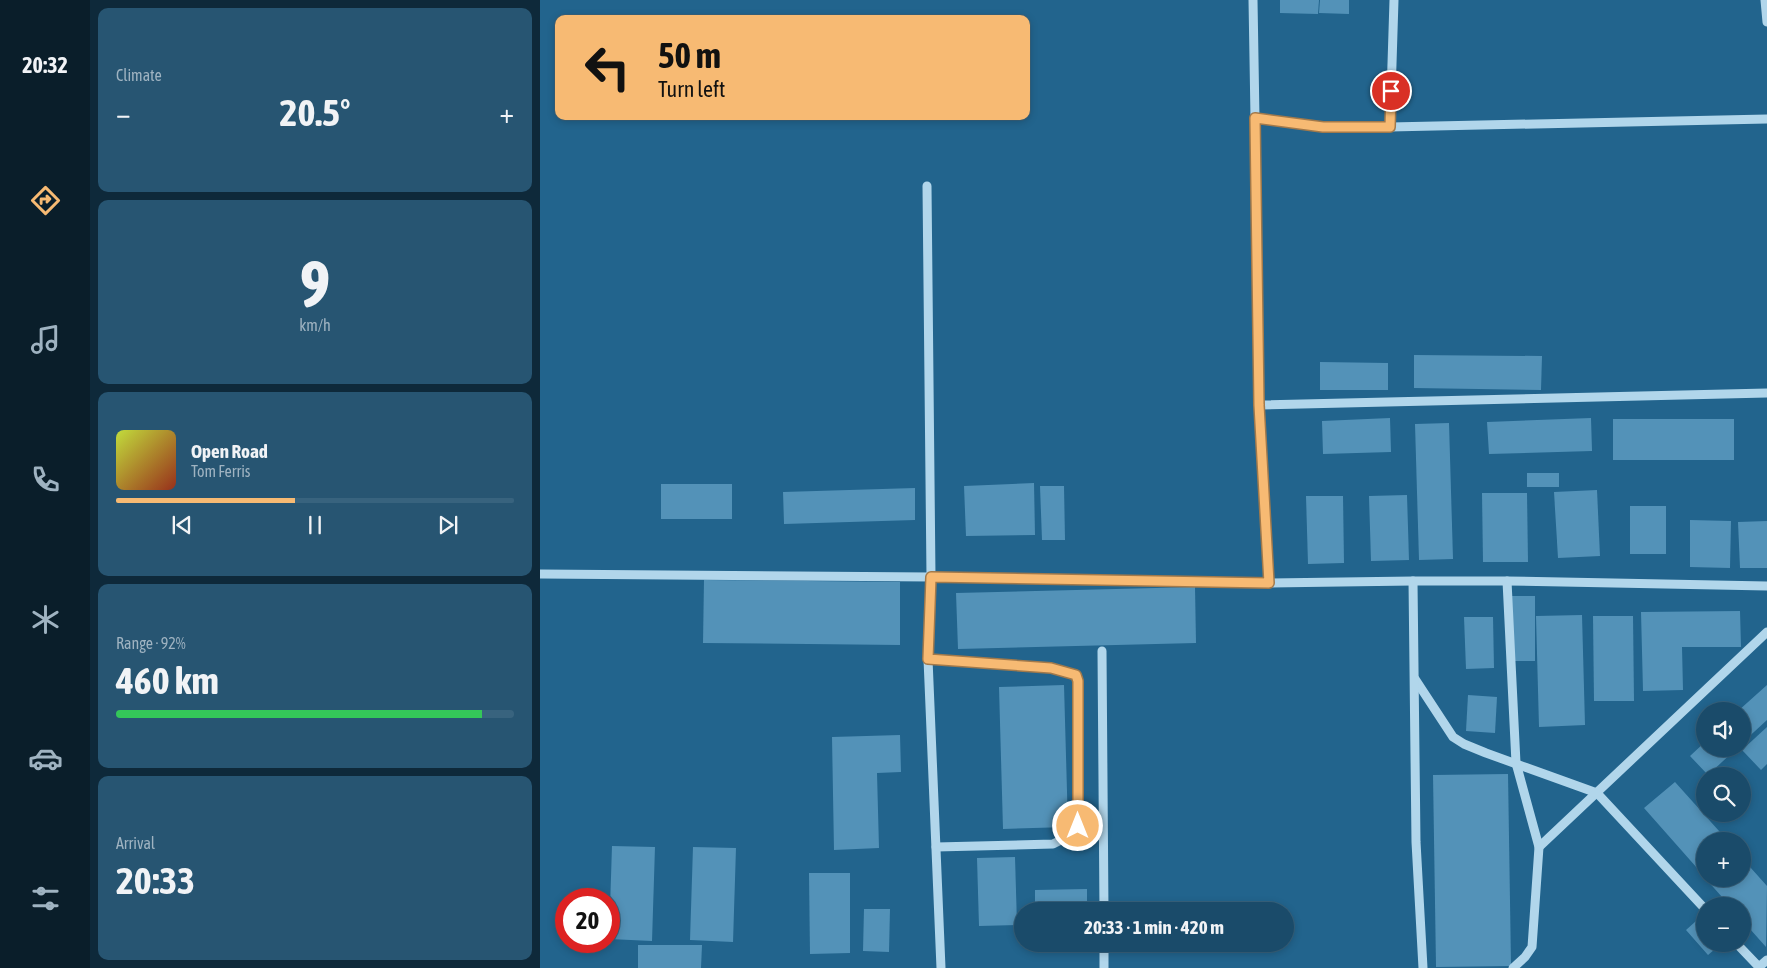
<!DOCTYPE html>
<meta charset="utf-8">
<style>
body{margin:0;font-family:"Asap Condensed",sans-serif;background:#275572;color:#f1f3f6;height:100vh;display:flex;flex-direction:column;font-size:19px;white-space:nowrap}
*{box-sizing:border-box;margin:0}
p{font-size:16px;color:#9fb3c1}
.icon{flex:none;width:28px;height:28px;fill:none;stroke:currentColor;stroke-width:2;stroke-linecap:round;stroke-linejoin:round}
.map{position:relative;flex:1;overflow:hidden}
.side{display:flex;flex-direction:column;gap:8px;padding:8px;background:#0e293a;width:450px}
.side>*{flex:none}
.top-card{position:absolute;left:15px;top:15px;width:475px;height:105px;border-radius:10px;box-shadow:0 2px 8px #0003,0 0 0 1px #38637e;background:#f7ba73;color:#111;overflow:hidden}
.controls{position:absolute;left:1156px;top:702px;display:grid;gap:10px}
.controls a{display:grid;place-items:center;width:55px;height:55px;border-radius:50%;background:#1a4b6a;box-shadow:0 2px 8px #0003,0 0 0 1px #38637e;font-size:25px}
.speed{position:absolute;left:15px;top:888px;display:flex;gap:10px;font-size:25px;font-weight:700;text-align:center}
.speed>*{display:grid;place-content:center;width:65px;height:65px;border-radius:50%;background:#1a4b6a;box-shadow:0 2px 8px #0003,0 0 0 1px #38637e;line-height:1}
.speed .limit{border:8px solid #d22;background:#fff;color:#111}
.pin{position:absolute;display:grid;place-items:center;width:42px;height:42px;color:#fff;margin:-21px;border:2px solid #fff;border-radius:50%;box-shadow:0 1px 5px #0007}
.me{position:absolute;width:55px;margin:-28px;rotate:0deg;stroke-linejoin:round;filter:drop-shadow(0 0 4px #0008)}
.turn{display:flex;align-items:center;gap:18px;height:105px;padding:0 20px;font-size:22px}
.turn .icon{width:65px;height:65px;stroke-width:2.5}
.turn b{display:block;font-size:35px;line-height:42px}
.big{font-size:38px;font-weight:700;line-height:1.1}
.side .card{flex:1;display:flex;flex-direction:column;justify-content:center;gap:8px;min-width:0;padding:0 18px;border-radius:10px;background:#275572}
.side .dial{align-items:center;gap:0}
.dial b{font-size:65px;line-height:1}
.song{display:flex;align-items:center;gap:15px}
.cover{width:60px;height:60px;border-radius:8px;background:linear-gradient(135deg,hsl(70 70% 55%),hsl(10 70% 35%))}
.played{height:5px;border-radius:2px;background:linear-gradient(90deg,#f7ba73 45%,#38637e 45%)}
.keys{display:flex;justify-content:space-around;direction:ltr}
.heat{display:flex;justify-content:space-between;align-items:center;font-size:28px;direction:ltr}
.charge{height:8px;border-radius:4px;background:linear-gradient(90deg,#34c759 92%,#38637e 0)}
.trip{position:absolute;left:474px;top:902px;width:280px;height:50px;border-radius:25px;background:#1a4b6a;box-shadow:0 2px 8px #0003,0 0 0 1px #38637e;font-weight:700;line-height:50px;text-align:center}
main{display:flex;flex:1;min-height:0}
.menu{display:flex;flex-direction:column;width:90px;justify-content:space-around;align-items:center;background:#0a1e2a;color:#9fb3c1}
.menu .icon{width:35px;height:35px}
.menu .selected{color:#f7ba73}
.menu b{font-size:22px;color:#f1f3f6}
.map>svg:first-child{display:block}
.building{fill:#5392b8}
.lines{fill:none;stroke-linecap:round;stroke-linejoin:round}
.minor{stroke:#b1d6eb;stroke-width:9}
.route-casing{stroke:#a1794b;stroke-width:12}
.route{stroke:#f7ba73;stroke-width:9}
</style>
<main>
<nav class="menu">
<b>20:32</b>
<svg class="icon selected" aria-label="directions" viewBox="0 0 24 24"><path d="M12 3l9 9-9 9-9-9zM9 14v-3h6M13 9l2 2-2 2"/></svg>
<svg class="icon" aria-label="music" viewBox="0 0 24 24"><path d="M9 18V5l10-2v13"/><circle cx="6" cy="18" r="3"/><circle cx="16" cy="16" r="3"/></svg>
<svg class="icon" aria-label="phone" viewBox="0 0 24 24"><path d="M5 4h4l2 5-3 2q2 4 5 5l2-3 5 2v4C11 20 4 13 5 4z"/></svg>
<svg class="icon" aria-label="climate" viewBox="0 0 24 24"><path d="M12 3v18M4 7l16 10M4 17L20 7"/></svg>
<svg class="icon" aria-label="car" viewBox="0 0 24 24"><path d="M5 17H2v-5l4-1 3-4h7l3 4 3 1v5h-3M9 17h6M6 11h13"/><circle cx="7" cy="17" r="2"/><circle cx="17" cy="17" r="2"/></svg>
<svg class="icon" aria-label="filters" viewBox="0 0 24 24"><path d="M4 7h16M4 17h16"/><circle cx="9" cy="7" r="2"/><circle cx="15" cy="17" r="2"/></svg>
</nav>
<section class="side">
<div class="card"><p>Climate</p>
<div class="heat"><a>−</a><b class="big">20.5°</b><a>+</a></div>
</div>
<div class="card dial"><b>9</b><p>km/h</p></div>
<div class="card">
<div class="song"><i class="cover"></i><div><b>Open Road</b><p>Tom Ferris</p></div></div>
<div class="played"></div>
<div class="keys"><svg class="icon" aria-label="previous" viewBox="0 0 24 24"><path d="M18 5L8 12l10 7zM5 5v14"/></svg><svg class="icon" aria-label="pause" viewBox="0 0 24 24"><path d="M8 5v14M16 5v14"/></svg><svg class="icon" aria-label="next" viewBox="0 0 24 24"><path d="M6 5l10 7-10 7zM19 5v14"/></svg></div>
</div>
<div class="card"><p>Range · 92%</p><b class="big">460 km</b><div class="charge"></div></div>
<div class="card"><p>Arrival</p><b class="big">20:33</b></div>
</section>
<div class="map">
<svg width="1227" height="968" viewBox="0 0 1227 968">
<rect width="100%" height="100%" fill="#22648d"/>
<!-- building -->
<g class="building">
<polygon points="740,0 779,0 778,14 740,13"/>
<polygon points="780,0 809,0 809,14 779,13"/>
<polygon points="874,355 1002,356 1001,390 874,388"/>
<polygon points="780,362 848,363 848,390 780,390"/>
<polygon points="850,418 851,452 783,454 782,421"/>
<polygon points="1051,418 1052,451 949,454 947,422"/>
<rect x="1073" y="419" width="121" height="41"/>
<polygon points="909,423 913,559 879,560 875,424"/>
<rect x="987" y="473" width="32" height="14"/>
<polygon points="494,483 495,535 426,536 424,486"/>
<rect x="121" y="484" width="71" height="35"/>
<polygon points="500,486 524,486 525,540 502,540"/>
<polygon points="375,488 375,520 244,524 243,492"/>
<polygon points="1057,490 1060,556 1018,558 1014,492"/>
<polygon points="942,493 987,493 988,562 943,562"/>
<polygon points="867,495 869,560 831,561 829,496"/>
<polygon points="766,496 803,496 804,563 768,564"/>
<rect x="1090" y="506" width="36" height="48"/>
<polygon points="1150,520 1191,521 1190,568 1150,567"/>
<polygon points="1227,521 1227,568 1200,568 1198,522"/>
<polygon points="164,580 360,582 360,645 163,643"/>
<polygon points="655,587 656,643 418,649 416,593"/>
<rect x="971" y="596" width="24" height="65"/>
<polygon points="1200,611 1201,647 1142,647 1143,690 1103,691 1101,612"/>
<polygon points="1042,615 1045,725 999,727 996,616"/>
<polygon points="1053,616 1093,616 1094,701 1054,701"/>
<polygon points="924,617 953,617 954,668 926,669"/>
<polygon points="524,685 528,827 463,829 459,687"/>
<polygon points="1227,685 1227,720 1202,743 1202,711 1198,711"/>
<polygon points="928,695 957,697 955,733 926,731"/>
<polygon points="1227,727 1227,764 1221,770 1202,750"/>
<polygon points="360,735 361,772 337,773 339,848 294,850 292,737"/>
<polygon points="1165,742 1165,749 1196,749 1168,775 1150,756"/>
<polygon points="968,774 971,966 896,967 893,775"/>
<polygon points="1135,782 1188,841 1165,841 1165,877 1104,808"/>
<polygon points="72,846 115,847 112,941 69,939"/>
<polygon points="153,847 196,848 193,942 150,940"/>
<polygon points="475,857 477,925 439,926 437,858"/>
<polygon points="1202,858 1227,886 1226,947 1202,920 1202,906 1190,906 1166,879 1202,879"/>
<polygon points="269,873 310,873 310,953 270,954"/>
<polygon points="547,889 547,911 495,911 495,890"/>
<polygon points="324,909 350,909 349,952 323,951"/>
<polygon points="1165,913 1165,944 1181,944 1168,955 1146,930"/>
<polygon points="98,945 162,945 161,968 98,968"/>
</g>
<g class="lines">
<!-- minor -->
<g class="minor">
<polyline points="713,0 715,118 783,127 850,127 1227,119"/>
<polyline points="1225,0 1227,22"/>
<polyline points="715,118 719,405 729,583"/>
<polyline points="850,127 854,0"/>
<polyline points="387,186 391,577 388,659 401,968"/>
<polyline points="719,405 1227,393"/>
<polyline points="0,574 391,577 729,583 873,581"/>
<polyline points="967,581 976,763 999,847 992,947 985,957 973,968"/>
<polyline points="562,651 564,911"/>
<path d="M388 659 511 668 536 675 538 681V826C531 836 523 839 513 844L396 847"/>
<polyline points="875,679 913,737 924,744 946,753 1057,793 1165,909"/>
<polyline points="999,847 1227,632"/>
<polyline points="564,944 564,968"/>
<polyline points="1197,944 1220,968"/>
<polyline points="1219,967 1227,960"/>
<polyline points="883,968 876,842 873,581 967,581 1227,586"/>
</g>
</g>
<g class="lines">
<!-- route casing -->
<g class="route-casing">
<polyline id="route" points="538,826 538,681 536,675 511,668 388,659 391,577 729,583 719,405 715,118 783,127 850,127 851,91"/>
</g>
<!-- route -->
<use href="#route" class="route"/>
</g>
</svg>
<div class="controls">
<a><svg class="icon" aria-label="sound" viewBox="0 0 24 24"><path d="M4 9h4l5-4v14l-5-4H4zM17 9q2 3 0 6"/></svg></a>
<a><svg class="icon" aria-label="search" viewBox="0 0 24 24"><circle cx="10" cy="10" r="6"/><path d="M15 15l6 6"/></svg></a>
<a>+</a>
<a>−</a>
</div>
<div class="speed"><div class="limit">20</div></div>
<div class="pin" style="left:851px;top:91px;background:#d93025"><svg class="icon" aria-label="arrive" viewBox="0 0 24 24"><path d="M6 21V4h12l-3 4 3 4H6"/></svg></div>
<svg class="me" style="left:538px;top:826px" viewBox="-20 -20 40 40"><circle r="17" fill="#f7ba73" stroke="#fff" stroke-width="3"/><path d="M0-11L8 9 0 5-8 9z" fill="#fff"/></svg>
<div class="trip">20:33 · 1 min · 420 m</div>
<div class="top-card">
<div class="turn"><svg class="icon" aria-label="left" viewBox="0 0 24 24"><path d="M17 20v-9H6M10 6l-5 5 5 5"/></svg><div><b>50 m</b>Turn left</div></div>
</div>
</div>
</main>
